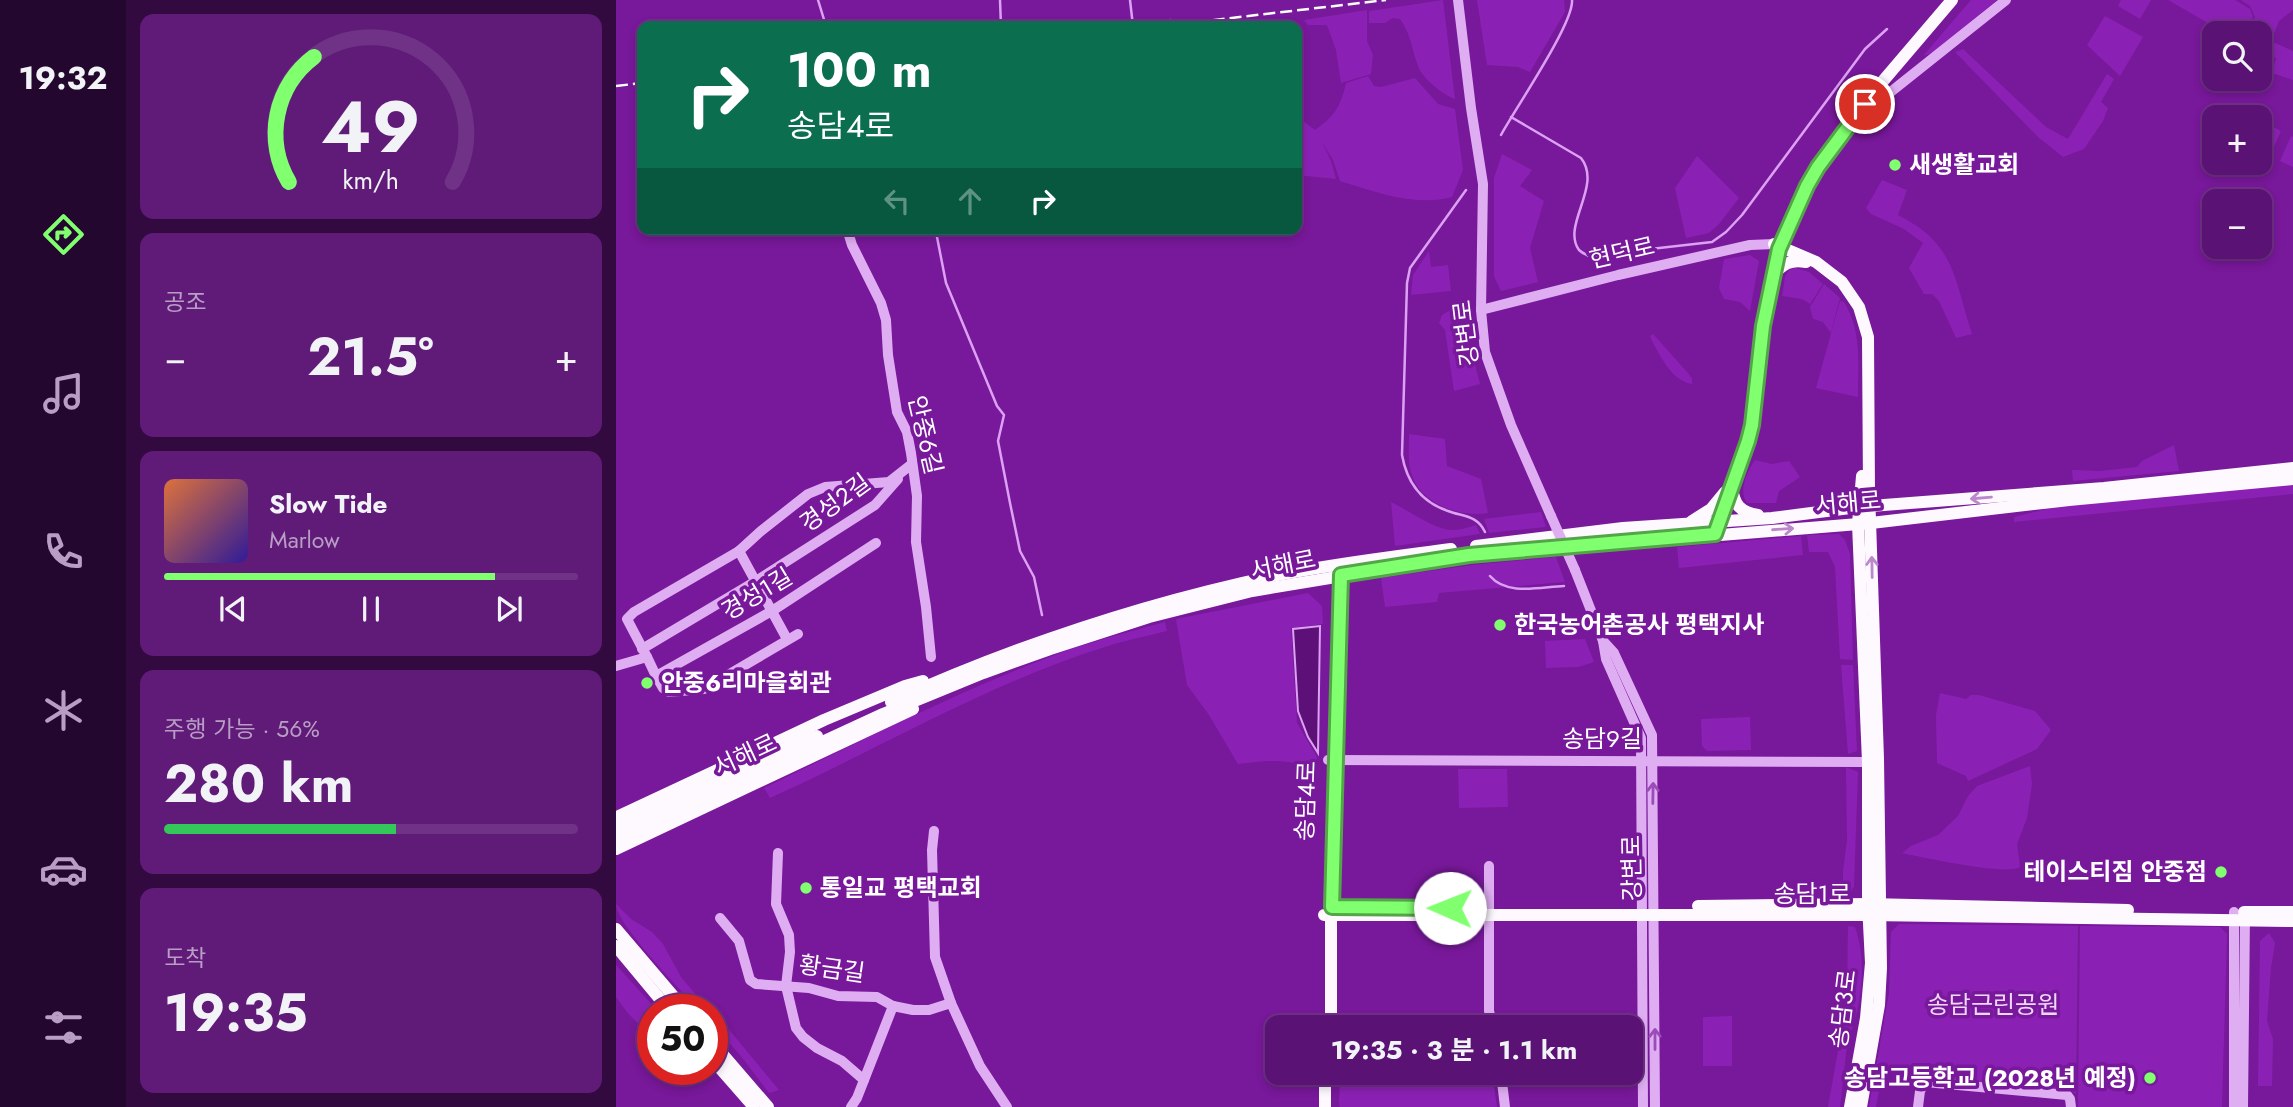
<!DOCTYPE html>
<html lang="ko">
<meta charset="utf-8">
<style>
body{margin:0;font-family:Jost,"Noto Sans KR",sans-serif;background:#601b79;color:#f1f3f6;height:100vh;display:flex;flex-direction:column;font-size:26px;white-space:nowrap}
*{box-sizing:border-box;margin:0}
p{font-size:23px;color:#b89ec5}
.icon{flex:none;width:38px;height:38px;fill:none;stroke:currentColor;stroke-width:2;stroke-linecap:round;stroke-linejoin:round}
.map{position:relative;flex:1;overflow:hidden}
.details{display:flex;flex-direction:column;gap:14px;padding:14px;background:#320a40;width:490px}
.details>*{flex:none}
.hud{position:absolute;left:21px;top:21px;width:665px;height:214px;border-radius:14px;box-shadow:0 4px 10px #0003,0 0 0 2px #6f3286;background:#0b6e4f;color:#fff;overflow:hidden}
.controls{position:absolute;left:1586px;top:21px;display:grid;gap:14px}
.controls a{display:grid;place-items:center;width:70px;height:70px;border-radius:14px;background:#5a1274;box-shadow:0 4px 10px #0003,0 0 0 2px #6f3286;font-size:35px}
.speed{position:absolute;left:21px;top:994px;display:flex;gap:14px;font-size:35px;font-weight:700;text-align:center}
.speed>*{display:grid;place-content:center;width:91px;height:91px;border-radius:50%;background:#5a1274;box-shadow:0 4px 10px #0003,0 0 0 2px #6f3286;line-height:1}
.speed .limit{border:10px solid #d22;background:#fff;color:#111}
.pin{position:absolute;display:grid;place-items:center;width:60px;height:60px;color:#fff;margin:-30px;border:4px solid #fff;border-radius:50%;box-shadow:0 2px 7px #0007}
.me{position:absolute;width:77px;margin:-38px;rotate:271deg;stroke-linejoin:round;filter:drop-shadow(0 0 5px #0008)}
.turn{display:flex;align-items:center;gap:24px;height:147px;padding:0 35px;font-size:32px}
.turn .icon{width:91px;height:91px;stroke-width:2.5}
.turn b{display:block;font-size:49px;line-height:60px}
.lanes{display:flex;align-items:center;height:66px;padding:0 35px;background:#0003;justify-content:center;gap:35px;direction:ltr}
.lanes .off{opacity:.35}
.big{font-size:52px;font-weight:700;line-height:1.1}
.details .card{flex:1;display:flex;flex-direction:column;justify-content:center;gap:10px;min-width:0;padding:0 24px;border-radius:14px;background:#601b79}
.details .dial{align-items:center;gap:0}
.dial svg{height:182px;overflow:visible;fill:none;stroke:#6f3286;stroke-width:7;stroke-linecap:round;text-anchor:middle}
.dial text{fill:#f1f3f6;stroke:none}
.song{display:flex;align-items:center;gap:21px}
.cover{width:84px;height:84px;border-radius:10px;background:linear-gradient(135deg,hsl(20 70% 55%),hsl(250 70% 35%))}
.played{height:7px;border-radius:4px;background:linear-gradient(90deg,#80ff6f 80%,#6f3286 80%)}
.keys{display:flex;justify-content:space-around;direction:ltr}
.heat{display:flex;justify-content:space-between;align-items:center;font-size:38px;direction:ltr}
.charge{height:10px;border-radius:5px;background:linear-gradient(90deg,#34c759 56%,#6f3286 0)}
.trip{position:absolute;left:649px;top:1015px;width:378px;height:70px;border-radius:14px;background:#5a1274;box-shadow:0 4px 10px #0003,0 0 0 2px #6f3286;font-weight:700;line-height:70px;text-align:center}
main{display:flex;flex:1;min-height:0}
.tabs{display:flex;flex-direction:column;width:126px;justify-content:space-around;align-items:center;background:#24072e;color:#b89ec5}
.tabs .icon{width:49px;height:49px}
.tabs .on{color:#80ff6f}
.tabs b{font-size:32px;color:#f1f3f6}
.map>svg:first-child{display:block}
.green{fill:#8b21b4}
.water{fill:#5d1078;stroke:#dca1f4;stroke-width:2}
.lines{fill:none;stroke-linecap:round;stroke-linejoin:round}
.stream{stroke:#dca1f4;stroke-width:2.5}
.minor{stroke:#dfaef2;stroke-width:10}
.major{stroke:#fef9ff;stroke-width:12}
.rail{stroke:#fff;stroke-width:2.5;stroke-dasharray:12 5;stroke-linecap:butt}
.minor-bridge{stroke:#dfaef2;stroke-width:10}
.oneway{stroke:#b8c}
.oneway2{stroke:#9c4cb9}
.route-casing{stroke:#53a648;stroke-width:18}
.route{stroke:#80ff6f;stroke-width:12}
.poi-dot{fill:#80ff6f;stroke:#78189a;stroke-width:2.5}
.labels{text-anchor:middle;stroke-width:7;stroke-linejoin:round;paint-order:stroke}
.poi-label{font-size:24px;font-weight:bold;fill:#fff;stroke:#78189a;text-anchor:start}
.street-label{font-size:24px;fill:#fff;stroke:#78189a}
.park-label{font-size:24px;fill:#f1d6fc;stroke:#78189a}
</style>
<main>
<nav class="tabs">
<b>19:32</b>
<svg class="icon on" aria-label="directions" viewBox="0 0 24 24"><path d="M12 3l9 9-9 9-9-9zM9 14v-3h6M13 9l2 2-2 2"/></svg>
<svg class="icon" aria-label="music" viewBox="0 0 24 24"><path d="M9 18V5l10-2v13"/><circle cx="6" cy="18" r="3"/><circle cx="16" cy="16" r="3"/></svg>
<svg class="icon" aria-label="phone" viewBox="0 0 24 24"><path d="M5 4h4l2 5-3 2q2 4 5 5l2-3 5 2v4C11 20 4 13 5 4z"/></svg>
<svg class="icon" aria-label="climate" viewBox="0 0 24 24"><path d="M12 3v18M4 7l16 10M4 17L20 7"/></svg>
<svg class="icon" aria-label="car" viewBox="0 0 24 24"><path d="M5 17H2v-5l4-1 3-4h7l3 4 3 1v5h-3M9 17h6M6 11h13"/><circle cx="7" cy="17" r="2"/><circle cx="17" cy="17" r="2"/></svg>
<svg class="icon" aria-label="filters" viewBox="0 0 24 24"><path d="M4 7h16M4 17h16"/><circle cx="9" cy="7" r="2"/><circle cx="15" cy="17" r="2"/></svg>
</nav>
<section class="details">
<div class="card dial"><svg viewBox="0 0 100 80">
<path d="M14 69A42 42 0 1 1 86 69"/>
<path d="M14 69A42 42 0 0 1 25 14" stroke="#80ff6f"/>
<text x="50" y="56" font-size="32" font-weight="700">49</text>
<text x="50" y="72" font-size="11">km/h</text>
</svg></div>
<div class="card"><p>공조</p>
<div class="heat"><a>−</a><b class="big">21.5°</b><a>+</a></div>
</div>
<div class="card">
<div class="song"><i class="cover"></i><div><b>Slow Tide</b><p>Marlow</p></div></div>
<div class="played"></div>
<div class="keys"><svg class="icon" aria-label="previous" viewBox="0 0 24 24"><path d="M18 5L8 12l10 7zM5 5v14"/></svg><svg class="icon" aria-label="pause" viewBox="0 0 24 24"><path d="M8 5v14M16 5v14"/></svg><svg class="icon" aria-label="next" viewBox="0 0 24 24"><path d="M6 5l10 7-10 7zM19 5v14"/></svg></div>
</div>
<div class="card"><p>주행 가능 · 56%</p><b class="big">280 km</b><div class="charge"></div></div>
<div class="card"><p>도착</p><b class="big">19:35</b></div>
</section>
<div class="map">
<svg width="1677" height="1107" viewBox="0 0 1677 1107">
<rect width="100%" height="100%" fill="#78189a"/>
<!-- green -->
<g class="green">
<path d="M827 0 839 99C827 95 806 78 802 66 796 50 795 34 784 19L777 18 769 23H753V11Z"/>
<polygon points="861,0 948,0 949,12 914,72 902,67 871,65"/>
<polygon points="1355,0 1381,0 1316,53 1307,56"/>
<polygon points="1505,0 1535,0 1524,19 1502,6"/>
<polygon points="1552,0 1619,0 1634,9 1637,17 1627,33 1606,33 1606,31"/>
<polygon points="1625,0 1677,0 1677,10 1663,21 1655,41 1677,51 1677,80 1656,73 1660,58 1643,55 1643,33 1630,33 1639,17 1634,6"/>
<polygon points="751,10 751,41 757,55 755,74 725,83 720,50 711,25 692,25 688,20"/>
<polygon points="1489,16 1527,37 1504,76 1471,45"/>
<polygon points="1347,49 1430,127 1452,139 1491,74 1498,79 1485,102 1492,108 1487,121 1468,149 1447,157 1422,137 1339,52"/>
<path d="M752 76 758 86 765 87 799 78 822 104 839 109 847 170 836 197C800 207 759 192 724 181L717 160 706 142 715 161 720 179 681 175V120H686L699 130C718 117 725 106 730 83Z"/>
<polygon points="1643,120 1665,131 1645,175 1623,163 1643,163"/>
<polygon points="1675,136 1677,137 1677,167 1664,161"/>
<polygon points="886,154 916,170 904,186 928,201 914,248 922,282 885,291 878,276 878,178"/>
<polygon points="1081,156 1123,198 1103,224 1093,233 1070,238 1059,188"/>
<path d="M1266 180 1291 190 1282 215C1340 244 1338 279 1356 334L1340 338 1323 301 1316 294H1308L1293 268 1307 243 1288 229 1255 214 1250 208Z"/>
<polygon points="813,251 815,267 832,265 835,291 795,295 797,275"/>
<polygon points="1134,255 1143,261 1134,311 1124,302 1108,299 1103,288 1108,259"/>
<polygon points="1179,268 1193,272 1207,284 1194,304 1186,299 1166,296 1169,277 1173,270"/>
<polygon points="1208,284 1224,298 1215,333 1207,322 1197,319 1194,307"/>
<path d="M1224 301 1228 302C1246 331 1242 364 1242 397L1200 388Z"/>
<polygon points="836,309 850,311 850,330 864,384 838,391 829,330 823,323 826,315"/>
<path d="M1037 334 1072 373 1076 379V384C1056 381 1045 357 1036 341L1034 336Z"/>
<path d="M793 434 829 439 831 466 865 479 872 513C846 518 807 504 797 478 791 464 793 448 793 434Z"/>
<polygon points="1558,445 1563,471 1457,481 1456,470 1484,471 1521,467 1526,461"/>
<path d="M1139 460 1156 464 1173 461 1184 477 1163 491 1160 503H1131C1122 492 1131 471 1139 460Z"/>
<polygon points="1677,484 1677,494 1398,522 1398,517 1439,507"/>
<path d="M775 502C792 510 820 531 838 530 845 530 853 527 860 525L864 534 779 546Z"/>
<polygon points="925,512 930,527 873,533 868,519"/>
<polygon points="1223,534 1229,540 1234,554 1237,660 1224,659 1219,567 1212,552 1193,552 1191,535"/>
<polygon points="1185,536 1187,555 1063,568 1061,547"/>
<polygon points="940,557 949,582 823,593 821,602 769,607 765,578 856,565"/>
<path d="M692 593 706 606 707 624 675 628 681 723 701 757V770C672 758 653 760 622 764L593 715 571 685 560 619Z"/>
<path d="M549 622 551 631C531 636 510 640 489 647 373 683 265 748 154 798L148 788C241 743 334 695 431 658 469 643 509 633 549 622Z"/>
<polygon points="969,639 978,662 962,667 930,668 929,641"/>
<polygon points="1225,665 1237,665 1241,751 1232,754"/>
<polygon points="1324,693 1350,699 1355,695 1363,695 1419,711 1435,730 1421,749 1352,781 1350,776 1321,763 1320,715"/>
<polygon points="1134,717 1135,750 1091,751 1086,746 1085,719"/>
<path d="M1414 766 1416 784 1411 818 1401 844 1404 867C1390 876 1306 857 1286 853L1295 846 1322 835 1342 816 1352 796 1361 786Z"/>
<polygon points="1230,767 1242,772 1238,887 1233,894 1227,896 1227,871 1231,841"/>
<polygon points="842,769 891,769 892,807 843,808"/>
<path d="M0 904 15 919 36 932 47 944 65 977 93 1010H83C66 991 0 924 0 904Z"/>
<polygon points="1283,924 1462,926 1460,1094 1453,1090 1353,1083 1267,1069 1260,1107 1253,1107 1273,993 1275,932"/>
<path d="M1232 926 1239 927C1251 961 1246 1002 1234 1035H1225L1231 996Z"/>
<polygon points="1464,926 1604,927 1611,934 1606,1107 1462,1107"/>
<polygon points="1653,933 1659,943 1655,968 1651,1021 1657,1039 1656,1086 1642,1086 1644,941"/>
<polygon points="0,965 41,1010 37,1010 37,1036 34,1036 11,1012 0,997"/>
<polygon points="96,1013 115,1032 163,1090 153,1093 125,1056 96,1024"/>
<polygon points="863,1015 867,1027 725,1027 725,1022 728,1020"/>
<polygon points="1116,1016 1116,1066 1087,1066 1087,1017"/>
<polygon points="1223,1045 1231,1045 1224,1107 1212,1107"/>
<polygon points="724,1073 876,1073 881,1107 724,1107 723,1105"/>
</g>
<!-- water -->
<polygon class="water" points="704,626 702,753 692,737 682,711 677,629"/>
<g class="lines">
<!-- stream -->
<g class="stream">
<polyline points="202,0 210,26"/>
<polyline points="384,0 385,26"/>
<polyline points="514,0 517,26"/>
<path d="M895 117 965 158C987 186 945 225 963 250 966 253 969 254 973 256L1096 242 1110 232 1126 215 1249 49 1271 29"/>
<path d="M885 135C899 109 958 23 956 0"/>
<path d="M850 190 794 268 791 283 786 455C791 483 805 502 832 511 848 517 861 515 869 532"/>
<polyline points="317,229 321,237 330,283 381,406 388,415 382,441 394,503 404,551 418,577 426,615"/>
<path d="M874 576C891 596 924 587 948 586"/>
</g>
<!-- minor -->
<g class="minor">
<polyline points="842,0 855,108 867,184 865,310 869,352 895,425 935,516"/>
<polyline points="1242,118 1390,0"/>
<polyline points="231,229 236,245 265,303 270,320 272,355 281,412 291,432 295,453 301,496 300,542 310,607 315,657"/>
<polyline points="865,310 1002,275 1134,245 1158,244"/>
<polyline points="123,551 171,639"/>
<polyline points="959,570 987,641 990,659 1025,738 1027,1107"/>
<polyline points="987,641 998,653 1036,735 1039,1107"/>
<polyline points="26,649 140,581 259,505 282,479"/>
<polyline points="31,657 11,619 18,612 123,551 145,531 192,494 209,487 273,482 296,464"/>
<polyline points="0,666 31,657 40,676 156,611 260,543"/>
<polyline points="40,676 47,688 53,692 88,689 182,634"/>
<polyline points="712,760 1252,762"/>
<polyline points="318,831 316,850 319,957 335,1003 364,1066 391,1107"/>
<polyline points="162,853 160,904 173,935 174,952 170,986 180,1028 187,1037 201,1048 226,1061 248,1080"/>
<polyline points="873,866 873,1011 877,1027"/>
<polyline points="1618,912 1618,1107"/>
<polyline points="104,918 123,941 134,980 140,984 193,988 222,996 261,997 277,1006 297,1010 313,1010 335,1003"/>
<polyline points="885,1073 889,1107"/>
<polyline points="235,1107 241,1098 277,1006"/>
<polyline points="1302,1107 1304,1091 1309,1082 1451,1095 1454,1099 1455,1107"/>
<polyline points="1627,1107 1629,914"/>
</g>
<!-- major -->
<g class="major">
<polyline points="1158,244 1200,262 1226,282 1243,307 1252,337 1253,491 1262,759 1265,968 1263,1005 1245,1107"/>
<path d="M1157 275C1167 264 1174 259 1190 262"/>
<path d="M1116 487C1118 505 1124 512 1142 515"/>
<polyline points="1076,521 1095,509 1109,492"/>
<polyline points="1101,527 1132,441 1138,416 1141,361 1147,326 1160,258 1181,207 1202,167 1267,81 1336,0"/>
<polyline points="860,546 1007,528 1156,518 1242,507 1488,488 1677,468"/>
<path d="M275 702C397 647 526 604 657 576 716 564 776 557 835 549"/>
<polyline points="1,817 208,720 289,686 307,681"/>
<polyline points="0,826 201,736"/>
<polyline points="0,837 267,714 367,673 434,649 533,617 636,591 853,555 1255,523 1453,500 1677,479"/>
<polyline points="0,849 297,709"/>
<polyline points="1082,906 1252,904 1512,910"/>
<polyline points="1628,912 1677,912"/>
<polyline points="708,915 1252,915 1677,921"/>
<polyline points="0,929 69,1010"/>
<polyline points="0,946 53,1010"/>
<polyline points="715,1027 715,915 725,575"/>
<polyline points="96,1042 152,1107"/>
<polyline points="96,1059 138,1107"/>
<polyline points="709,1073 709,1107"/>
<polyline points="1234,1107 1250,1018 1255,963 1252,904 1252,762 1242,524 1246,476"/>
</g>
<!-- rail -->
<g class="rail">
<polyline points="465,26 513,21"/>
<polyline points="503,26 555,20"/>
<polyline points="546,26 770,0"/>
<polyline points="0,86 26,83"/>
</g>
<!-- minor-bridge -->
<polyline class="minor-bridge" points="935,516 959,570"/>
</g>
<!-- one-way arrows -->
<defs><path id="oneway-shaft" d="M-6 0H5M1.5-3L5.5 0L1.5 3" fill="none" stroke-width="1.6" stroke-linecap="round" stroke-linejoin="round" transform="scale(1.75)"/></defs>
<g class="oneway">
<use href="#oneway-shaft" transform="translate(1365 498) rotate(175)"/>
<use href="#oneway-shaft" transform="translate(1167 529) rotate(-4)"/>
<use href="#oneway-shaft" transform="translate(1256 567) rotate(-91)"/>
</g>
<g class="oneway2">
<use href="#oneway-shaft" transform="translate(1037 793) rotate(-89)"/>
<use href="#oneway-shaft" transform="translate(1039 1039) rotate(-90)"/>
</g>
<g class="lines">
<!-- route casing -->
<g class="route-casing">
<polyline id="route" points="834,908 716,907 725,575 853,555 1099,534 1132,441 1136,425 1147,326 1163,249 1191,186 1202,167 1249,104"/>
</g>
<!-- route -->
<use href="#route" class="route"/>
</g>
<!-- markers -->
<g class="poi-dot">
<circle cx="1279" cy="165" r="7"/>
<circle cx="884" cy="625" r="7"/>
<circle cx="31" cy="683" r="7"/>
<circle cx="1605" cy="872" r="7"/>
<circle cx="190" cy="888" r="7"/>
<circle cx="1534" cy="1078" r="7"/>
</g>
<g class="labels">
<!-- poi labels -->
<g class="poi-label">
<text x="1293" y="173">새생활교회</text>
<text x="898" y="633">한국농어촌공사 평택지사</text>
<text x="45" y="691">안중6리마을회관</text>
<text x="1591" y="880" text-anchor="end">테이스티짐 안중점</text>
<text x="204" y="896">통일교 평택교회</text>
<text x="1520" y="1086" text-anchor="end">송담고등학교 (2028년 예정)</text>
</g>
<!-- street labels -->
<g class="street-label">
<text transform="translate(1006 253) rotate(-13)" y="8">현덕로</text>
<text transform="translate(850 333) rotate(-97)" y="8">강변로</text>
<text transform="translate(309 435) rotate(77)" y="8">안중6길</text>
<text transform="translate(219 503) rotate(-36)" y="8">경성2길</text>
<text transform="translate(1232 503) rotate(-5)" y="8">서해로</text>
<text transform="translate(667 565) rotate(-11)" y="8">서해로</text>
<text transform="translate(141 594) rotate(-31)" y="8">경성1길</text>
<text x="986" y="747">송담9길</text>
<text transform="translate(129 755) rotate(-25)" y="8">서해로</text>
<text transform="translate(690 801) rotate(-88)" y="8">송담4로</text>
<text transform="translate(1016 868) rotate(-91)" y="8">강변로</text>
<text x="1196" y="902">송담1로</text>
<text transform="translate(216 969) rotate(8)" y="8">황금길</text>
<text transform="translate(1227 1009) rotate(-83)" y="8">송담3로</text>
</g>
<!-- park labels -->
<g class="park-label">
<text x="1377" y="1013">송담근린공원</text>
</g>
</g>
</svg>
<div class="controls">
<a><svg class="icon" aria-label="search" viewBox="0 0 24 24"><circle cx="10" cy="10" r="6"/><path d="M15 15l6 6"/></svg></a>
<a>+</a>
<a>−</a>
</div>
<div class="speed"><div class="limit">50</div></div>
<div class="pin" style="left:1249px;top:104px;background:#d93025"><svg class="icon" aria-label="arrive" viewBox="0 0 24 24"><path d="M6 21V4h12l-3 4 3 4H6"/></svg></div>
<svg class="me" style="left:834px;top:908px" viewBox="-20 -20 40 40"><circle r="19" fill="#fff"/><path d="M0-13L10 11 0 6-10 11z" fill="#80ff6f"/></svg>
<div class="trip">19:35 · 3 분 · 1.1 km</div>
<div class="hud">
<div class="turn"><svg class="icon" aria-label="right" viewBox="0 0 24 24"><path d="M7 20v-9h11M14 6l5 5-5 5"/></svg><div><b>100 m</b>송담4로</div></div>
<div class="lanes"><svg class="icon off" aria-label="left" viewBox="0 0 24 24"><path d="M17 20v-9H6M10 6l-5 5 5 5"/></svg><svg class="icon off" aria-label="ahead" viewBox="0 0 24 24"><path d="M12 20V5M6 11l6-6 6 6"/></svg><svg class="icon" aria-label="right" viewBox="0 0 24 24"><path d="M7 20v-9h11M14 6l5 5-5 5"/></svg></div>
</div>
</div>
</main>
